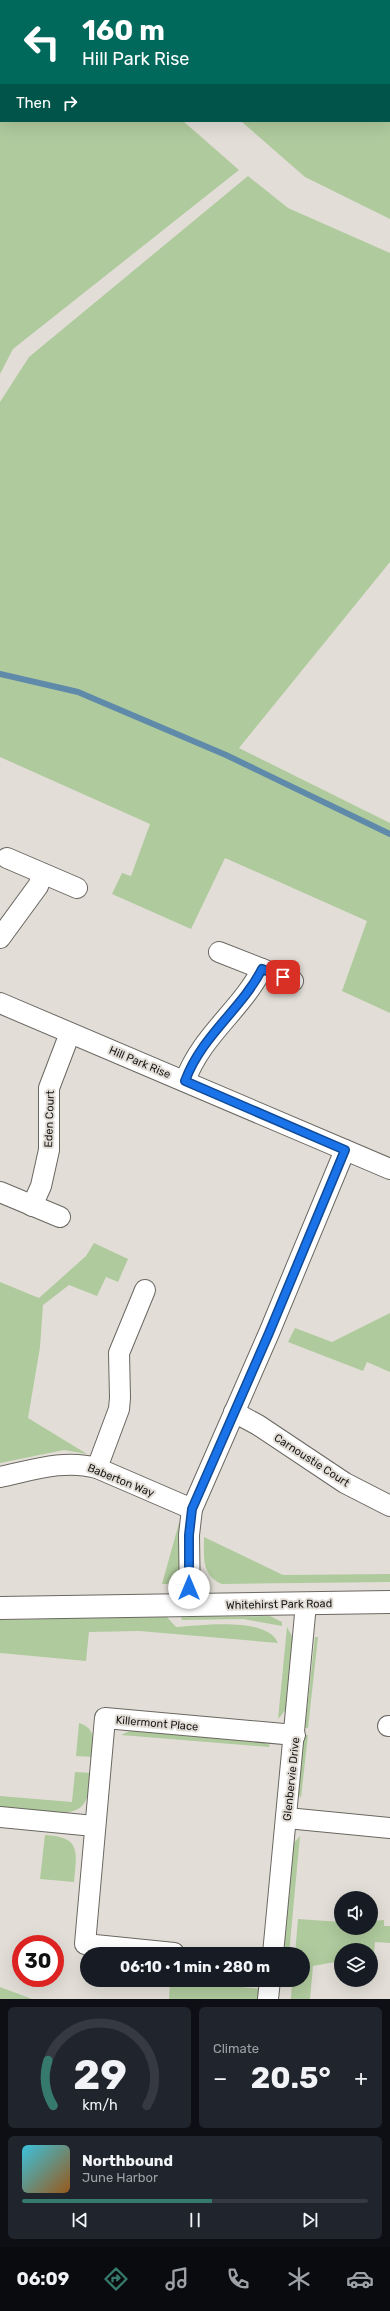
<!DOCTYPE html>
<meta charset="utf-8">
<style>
body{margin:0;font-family:Rubik,sans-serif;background:#20242c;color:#f1f3f6;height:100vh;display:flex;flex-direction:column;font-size:15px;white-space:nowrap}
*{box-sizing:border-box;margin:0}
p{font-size:13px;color:#9ea1a6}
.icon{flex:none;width:22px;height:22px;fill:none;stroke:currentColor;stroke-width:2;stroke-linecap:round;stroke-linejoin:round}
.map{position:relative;height:1999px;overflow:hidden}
.drawer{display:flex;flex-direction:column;gap:8px;padding:8px;background:#0d0f14;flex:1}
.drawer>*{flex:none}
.top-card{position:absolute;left:0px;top:0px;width:390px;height:122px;box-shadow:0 4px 16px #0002;background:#00695c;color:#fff;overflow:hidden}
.tools{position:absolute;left:334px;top:1891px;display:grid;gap:8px}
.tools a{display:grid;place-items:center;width:44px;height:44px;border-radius:50%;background:#171b24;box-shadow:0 4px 16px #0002;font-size:20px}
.speed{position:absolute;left:12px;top:1935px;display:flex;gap:8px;font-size:20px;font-weight:700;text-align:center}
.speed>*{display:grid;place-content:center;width:52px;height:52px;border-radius:50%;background:#171b24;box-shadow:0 4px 16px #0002;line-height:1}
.speed .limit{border:6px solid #d22;background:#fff;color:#111}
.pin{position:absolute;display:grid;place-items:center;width:34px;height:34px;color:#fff;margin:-17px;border-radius:8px;box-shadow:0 2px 6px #0006}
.me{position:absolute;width:44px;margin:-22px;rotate:0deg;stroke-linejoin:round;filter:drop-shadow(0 0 3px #0008)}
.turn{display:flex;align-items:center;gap:14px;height:84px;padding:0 16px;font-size:18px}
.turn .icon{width:52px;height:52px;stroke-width:2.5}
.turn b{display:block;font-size:28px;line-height:34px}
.then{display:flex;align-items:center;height:38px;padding:0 16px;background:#0003;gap:8px;font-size:15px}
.big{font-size:30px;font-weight:700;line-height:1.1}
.drawer .card{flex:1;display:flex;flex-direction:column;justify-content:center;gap:6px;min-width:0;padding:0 14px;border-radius:6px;background:#20242c}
.drawer .dial{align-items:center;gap:0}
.dial svg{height:104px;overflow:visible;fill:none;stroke:#363941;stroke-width:7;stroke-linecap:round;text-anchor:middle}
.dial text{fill:#f1f3f6;stroke:none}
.song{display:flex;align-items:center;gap:12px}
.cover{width:48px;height:48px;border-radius:6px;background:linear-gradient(135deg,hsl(190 70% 55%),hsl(30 70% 35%))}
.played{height:4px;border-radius:2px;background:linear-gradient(90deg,#367a6d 55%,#363941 55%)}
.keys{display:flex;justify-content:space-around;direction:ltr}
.heat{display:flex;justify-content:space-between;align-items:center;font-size:22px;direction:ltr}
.drawer .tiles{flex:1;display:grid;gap:8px;grid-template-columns:1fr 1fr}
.card:last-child{grid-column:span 2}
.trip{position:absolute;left:80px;top:1947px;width:230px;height:40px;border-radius:20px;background:#171b24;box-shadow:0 4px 16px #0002;font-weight:700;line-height:40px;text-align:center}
.menu{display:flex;height:64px;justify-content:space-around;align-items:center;background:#090b0e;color:#9ea1a6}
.menu .icon{width:28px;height:28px}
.menu .on{color:#367a6d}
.menu b{font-size:18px;color:#f1f3f6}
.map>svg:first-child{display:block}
.green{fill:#afca9d}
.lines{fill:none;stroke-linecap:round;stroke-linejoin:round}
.stream{stroke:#5f8aa9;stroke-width:6}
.minor-casing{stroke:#6a6761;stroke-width:22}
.tertiary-casing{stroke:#6a6761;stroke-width:24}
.minor{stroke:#fff;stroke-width:20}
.tertiary{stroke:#fff;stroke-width:22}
.route-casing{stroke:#114b97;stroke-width:10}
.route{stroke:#1a73e8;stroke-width:7}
.labels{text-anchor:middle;stroke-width:4;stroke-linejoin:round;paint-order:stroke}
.street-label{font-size:11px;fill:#1a1816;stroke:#e2ded7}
</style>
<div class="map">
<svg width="390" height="1999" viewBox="0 0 390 1999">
<rect width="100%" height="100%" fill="#e2ded7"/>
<!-- green -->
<g class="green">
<polygon points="0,0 60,1 1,1 1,121 183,121 239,170 13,349 0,374"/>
<polygon points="101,0 390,0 390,219 305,177 241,121 389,121 389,1"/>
<polygon points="248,176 288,208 390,253 390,562 239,748 390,823 390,1013 342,991 367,921 225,858 191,929 112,894 122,873 131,876 150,824 0,757 0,402 29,357"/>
<polygon points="94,1243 128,1259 118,1282 106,1277 97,1296 69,1285 43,1305 40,1347 28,1418 87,1454 64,1450 0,1463 0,1282 39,1298 86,1256"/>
<polygon points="390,1313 390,1372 367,1362 363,1371 288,1342 295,1328 332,1342"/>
<path d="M179 1523C185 1534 182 1577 171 1584H162Z"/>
<path d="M204 1537 283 1575 390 1574V1582L222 1584C201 1575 204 1557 204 1537Z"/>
<polygon points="270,1616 282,1622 282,1626 243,1619 182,1620 181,1617"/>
<path d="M167 1617 176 1627C201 1626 267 1616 278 1643L139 1631 89 1632 86 1661 0 1653V1620Z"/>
<polygon points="287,1627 294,1640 288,1707 278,1719"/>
<polygon points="315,1637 318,1637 308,1728 305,1728"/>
<path d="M79 1723C96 1728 94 1742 93 1757L76 1756Z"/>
<polygon points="132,1730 261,1742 270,1745 269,1747 121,1735"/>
<polygon points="304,1735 308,1735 301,1798 298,1793"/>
<path d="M75 1772 91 1773C90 1784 90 1797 82 1806 69 1820 19 1809 0 1807V1796L72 1802Z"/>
<path d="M45 1835C81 1837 77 1851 74 1882L40 1879Z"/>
<polygon points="300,1836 289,1954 282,1954 293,1844"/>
<polygon points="298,1919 341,1922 341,1928 371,1928 371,1921 384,1920 384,1926 390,1926 390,1943 375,1942 374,1954 371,1955 371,1950 341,1950 341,1961 313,1966 310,1999 291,1999 292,1980 303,1980 303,1954 295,1954"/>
<polygon points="170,1980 261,1989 259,1999 169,1999"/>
<polygon points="0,1987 32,1999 0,1999"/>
</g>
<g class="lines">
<!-- stream -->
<polyline class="stream" points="0,674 78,692 226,755 390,834"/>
<!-- minor casing -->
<g class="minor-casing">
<g id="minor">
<polyline points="7,858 77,888"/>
<polyline points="0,938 38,886 43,874"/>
<polyline points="219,952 293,981"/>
<polyline points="0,1003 390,1169"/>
<path d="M185 1081C201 1036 241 1010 262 969"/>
<polyline points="0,1192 60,1217"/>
<polyline points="32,1206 41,1186 49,1150 49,1088 70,1033"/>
<polyline points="234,1412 258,1425 345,1483 390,1506"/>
<polyline points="97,1468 119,1409 120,1398 119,1353 145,1290"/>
<path d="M0 1477C33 1470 64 1459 97 1468L192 1509"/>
<polyline points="190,1606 189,1535 192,1509 269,1333 345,1150"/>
<polyline points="388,1726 390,1726"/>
<polyline points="0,1817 94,1826"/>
<polyline points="287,1818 390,1828"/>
<polyline points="174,1953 85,1944 105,1718 295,1735"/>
<polyline points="273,1954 306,1604"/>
<polyline points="268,1999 270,1980"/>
</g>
</g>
<!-- tertiary casing -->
<g class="tertiary-casing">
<polyline id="tertiary" points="0,1608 390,1602"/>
</g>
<!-- minor -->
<use href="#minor" class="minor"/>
<!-- tertiary -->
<use href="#tertiary" class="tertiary"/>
</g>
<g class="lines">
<!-- route casing -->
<g class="route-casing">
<path id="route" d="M189 1588V1535L192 1509 269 1333 345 1150 185 1081C202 1035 241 1010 262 969L283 977"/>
</g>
<!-- route -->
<use href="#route" class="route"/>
</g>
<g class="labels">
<!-- street labels -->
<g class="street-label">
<text transform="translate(140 1062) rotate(23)" y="4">Hill Park Rise</text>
<text transform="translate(49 1119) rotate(-88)" y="4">Eden Court</text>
<text transform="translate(312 1460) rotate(33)" y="4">Carnoustie Court</text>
<text transform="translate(121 1480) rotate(22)" y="4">Baberton Way</text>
<text transform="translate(279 1604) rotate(-1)" y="4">Whitehirst Park Road</text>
<text transform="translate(157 1723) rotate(5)" y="4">Killermont Place</text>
<text transform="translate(291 1779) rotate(-84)" y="4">Glenbervie Drive</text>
</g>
</g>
</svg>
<div class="tools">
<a><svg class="icon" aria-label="sound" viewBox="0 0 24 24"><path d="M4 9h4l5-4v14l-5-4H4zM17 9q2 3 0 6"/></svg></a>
<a><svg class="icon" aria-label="layers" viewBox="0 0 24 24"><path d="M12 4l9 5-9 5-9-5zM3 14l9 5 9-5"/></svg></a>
</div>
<div class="speed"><div class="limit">30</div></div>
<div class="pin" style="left:283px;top:977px;background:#d93025"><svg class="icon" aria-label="arrive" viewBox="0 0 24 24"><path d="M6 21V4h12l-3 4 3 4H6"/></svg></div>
<svg class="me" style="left:189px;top:1588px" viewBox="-20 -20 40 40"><circle r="19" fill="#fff"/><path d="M0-13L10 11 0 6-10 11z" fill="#1a73e8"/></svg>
<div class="trip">06:10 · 1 min · 280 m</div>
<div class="top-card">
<div class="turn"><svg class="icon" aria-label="left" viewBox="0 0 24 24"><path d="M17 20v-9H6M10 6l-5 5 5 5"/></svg><div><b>160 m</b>Hill Park Rise</div></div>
<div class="then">Then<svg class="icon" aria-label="right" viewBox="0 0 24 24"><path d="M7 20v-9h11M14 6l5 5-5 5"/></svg></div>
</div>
</div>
<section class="drawer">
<div class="tiles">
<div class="card dial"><svg viewBox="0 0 100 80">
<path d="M14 69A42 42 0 1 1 86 69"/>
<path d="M14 69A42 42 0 0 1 10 34" stroke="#367a6d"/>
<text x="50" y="56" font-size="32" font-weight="700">29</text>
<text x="50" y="72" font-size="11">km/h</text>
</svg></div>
<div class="card"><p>Climate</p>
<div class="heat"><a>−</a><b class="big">20.5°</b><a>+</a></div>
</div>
<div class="card">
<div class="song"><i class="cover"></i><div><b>Northbound</b><p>June Harbor</p></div></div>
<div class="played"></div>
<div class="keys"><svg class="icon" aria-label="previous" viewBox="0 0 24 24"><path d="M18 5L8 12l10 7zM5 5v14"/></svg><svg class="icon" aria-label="pause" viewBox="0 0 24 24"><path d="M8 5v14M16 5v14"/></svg><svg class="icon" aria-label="next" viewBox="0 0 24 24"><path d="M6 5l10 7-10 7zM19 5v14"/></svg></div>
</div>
</div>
</section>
<nav class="menu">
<b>06:09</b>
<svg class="icon on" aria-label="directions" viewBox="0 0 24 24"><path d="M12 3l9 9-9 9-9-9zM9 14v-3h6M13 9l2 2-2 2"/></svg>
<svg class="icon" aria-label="music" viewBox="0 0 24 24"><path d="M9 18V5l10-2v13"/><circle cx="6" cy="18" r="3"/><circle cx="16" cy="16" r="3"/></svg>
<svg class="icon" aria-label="phone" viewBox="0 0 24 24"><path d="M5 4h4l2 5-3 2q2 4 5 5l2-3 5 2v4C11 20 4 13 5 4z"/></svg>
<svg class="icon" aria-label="climate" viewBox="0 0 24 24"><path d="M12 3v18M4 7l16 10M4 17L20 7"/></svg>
<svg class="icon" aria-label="car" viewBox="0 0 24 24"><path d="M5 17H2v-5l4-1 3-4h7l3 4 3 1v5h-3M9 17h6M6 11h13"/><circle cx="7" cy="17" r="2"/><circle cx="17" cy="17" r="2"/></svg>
</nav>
